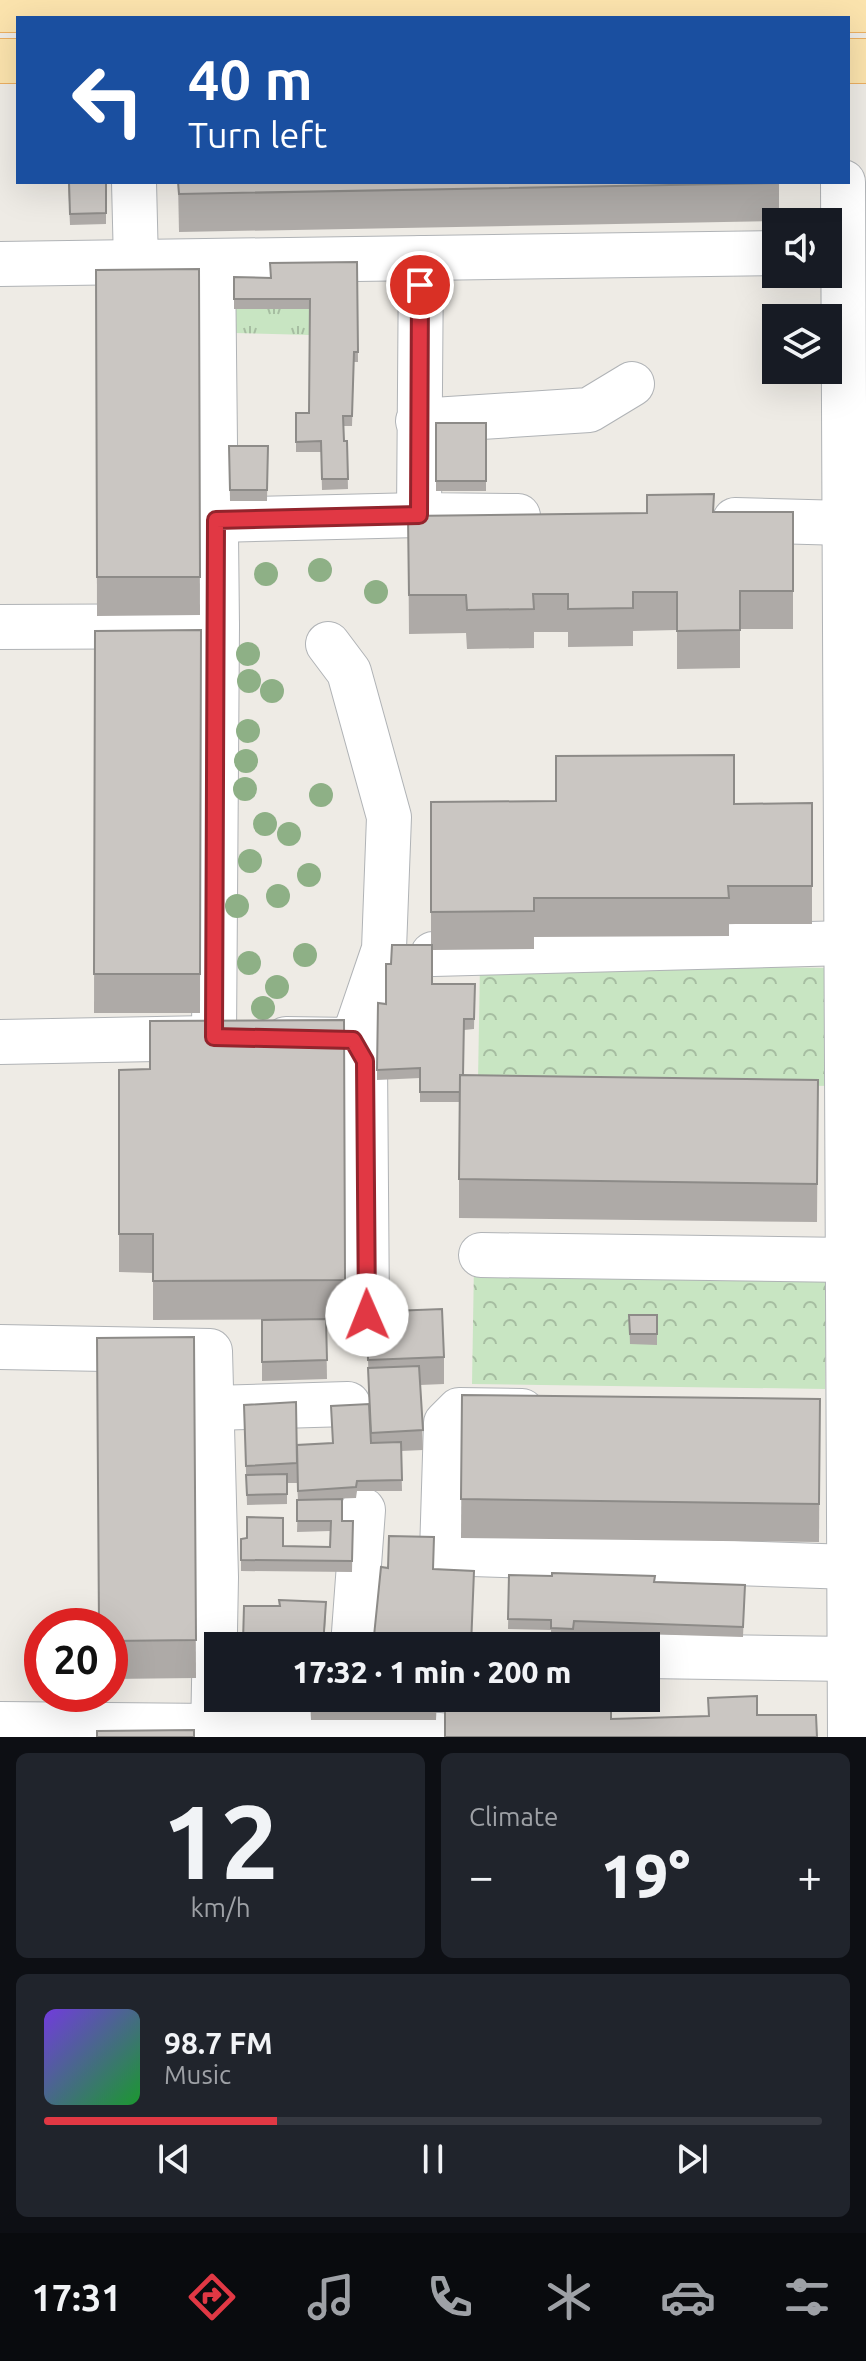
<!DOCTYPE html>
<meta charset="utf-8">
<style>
body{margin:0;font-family:Ubuntu,sans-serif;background:#20242c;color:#f1f3f6;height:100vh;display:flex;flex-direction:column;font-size:30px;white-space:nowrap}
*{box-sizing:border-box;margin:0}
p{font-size:26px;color:#9ea1a6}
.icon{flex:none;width:44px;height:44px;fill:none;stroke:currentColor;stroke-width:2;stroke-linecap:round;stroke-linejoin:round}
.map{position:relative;height:1737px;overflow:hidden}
.sheet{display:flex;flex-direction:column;gap:16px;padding:16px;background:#0d0f14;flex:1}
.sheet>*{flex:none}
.hud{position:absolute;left:16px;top:16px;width:834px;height:168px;border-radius:0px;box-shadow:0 8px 32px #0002;background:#1a4fa0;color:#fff;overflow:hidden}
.tools{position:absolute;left:762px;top:208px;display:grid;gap:16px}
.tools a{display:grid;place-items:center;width:80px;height:80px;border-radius:0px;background:#171b24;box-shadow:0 8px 32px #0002;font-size:40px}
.speed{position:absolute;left:24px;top:1608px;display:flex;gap:16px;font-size:40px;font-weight:700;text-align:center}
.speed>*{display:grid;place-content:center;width:104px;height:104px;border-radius:50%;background:#171b24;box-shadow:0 8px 32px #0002;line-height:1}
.speed .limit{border:12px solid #d22;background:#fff;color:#111}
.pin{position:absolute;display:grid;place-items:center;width:68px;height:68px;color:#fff;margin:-34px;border:4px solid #fff;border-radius:50%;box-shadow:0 2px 8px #0007}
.me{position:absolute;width:88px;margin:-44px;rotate:359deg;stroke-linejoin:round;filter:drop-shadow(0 0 6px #0008)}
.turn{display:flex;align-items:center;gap:28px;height:168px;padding:0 40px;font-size:36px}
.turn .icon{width:104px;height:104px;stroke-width:2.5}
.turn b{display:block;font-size:56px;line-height:68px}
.big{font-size:60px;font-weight:800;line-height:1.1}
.sheet .card{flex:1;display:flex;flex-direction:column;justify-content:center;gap:12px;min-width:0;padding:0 28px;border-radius:12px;background:#20242c}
.sheet .dial{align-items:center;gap:0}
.dial b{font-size:104px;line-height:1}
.song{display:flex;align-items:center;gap:24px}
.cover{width:96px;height:96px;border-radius:12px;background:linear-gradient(135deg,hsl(260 70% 55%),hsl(130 70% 35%))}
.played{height:8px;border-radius:4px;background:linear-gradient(90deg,#e13844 30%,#363941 30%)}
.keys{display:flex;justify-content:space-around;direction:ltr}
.heat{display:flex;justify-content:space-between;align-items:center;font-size:44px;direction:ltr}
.sheet .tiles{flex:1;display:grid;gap:16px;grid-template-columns:1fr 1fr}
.card:last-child{grid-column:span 2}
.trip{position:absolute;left:204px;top:1632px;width:456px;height:80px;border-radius:0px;background:#171b24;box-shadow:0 8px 32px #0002;font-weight:800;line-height:80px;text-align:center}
.tab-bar{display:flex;height:128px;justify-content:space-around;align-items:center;background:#090b0e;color:#9ea1a6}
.tab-bar .icon{width:56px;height:56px}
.tab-bar .selected{color:#e13844}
.tab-bar b{font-size:36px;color:#f1f3f6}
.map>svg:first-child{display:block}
.grass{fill:url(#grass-tufts)}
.forest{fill:url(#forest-crowns)}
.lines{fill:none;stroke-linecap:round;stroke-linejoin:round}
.minor-casing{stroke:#b0b3b6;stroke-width:46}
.major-casing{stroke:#ebaf61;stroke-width:46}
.minor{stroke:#fff;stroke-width:44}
.major{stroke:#fbe3ad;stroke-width:44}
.tree{fill:#8eb086}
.wall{fill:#aeaaa7}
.building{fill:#cac6c2;stroke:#8d8b88;stroke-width:2}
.route-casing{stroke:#92242c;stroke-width:20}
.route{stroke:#e13844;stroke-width:14}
</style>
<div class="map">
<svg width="866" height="1737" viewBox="0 0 866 1737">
<defs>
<pattern id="grass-tufts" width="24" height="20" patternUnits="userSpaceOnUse" patternTransform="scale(2)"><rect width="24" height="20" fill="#c8e5c2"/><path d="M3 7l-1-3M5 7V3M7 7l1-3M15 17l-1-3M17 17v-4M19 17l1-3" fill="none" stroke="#a6bda1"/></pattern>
<pattern id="forest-crowns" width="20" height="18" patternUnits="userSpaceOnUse" patternTransform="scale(2)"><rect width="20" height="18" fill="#c8e5c2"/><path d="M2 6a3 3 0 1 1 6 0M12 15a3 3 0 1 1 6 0" fill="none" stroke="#a6bda1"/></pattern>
</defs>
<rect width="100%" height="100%" fill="#eeebe5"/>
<!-- grass -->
<polygon class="grass" points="234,309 310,309 310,335 234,333"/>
<!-- forest -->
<g class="forest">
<polygon points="480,963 833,968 831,1086 478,1081"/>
<polygon points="474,1265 827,1270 825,1389 472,1384"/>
</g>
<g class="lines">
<!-- minor casing -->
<g class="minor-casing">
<g id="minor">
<polyline points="134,182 136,263"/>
<polyline points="843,182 850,1737"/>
<polyline points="421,258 419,515 518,516"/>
<polyline points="213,261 217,626 214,1037"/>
<polyline points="0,264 776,253"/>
<polyline points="418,421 589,410 632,384"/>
<polyline points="216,520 419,515"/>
<polyline points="735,520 845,523"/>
<polyline points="0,627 217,626"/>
<polyline points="433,954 847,943"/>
<polyline points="286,1039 353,1040 384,949 389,817 349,672 328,644"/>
<polyline points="353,1040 365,1061 367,1315"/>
<polyline points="0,1042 209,1038"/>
<polyline points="481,1255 848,1260"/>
<polyline points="0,1347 210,1351 216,1577 213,1737"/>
<polyline points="212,1408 348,1404"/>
<polyline points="522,1411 459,1410 446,1423 442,1553 850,1567"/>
<polyline points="353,1646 363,1510"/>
<polyline points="646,1656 850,1659"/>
<polyline points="0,1724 213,1726 275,1731 440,1735"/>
</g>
</g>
<!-- major casing -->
<g class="major-casing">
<g id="major">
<polyline points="0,10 866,10"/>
<polyline points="0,61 18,61"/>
<polyline points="848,61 866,61"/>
</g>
</g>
<!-- minor -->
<use href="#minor" class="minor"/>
<!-- major -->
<use href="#major" class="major"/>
</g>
<!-- trees -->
<g class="tree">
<circle cx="320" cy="570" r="12"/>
<circle cx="266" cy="574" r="12"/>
<circle cx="376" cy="592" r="12"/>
<circle cx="248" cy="654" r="12"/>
<circle cx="249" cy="681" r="12"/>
<circle cx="272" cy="691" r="12"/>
<circle cx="248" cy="731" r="12"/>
<circle cx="246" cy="761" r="12"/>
<circle cx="245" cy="789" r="12"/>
<circle cx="321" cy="795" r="12"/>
<circle cx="265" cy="824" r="12"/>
<circle cx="289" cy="834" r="12"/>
<circle cx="250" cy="861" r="12"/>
<circle cx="309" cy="875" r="12"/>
<circle cx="278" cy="896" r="12"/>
<circle cx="237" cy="906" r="12"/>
<circle cx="305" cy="955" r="12"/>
<circle cx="249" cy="963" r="12"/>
<circle cx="277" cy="987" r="12"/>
<circle cx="263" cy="1008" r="12"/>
</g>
<!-- wall -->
<g class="wall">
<polygon points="68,182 106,182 106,224 70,225"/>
<polygon points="178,182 779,182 779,221 179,232"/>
<polygon points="357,262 358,362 354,362 352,426 344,426 344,441 347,441 348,489 322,490 321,452 296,452 296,413 309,413 310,309 234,309 234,277 270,278"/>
<polygon points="199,269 200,615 97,616 96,270"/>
<rect x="436" y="423" width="50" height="68"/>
<polygon points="229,446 268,446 267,501 230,501"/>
<polygon points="793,512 793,629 740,629 740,668 677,669 677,630 633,631 633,646 568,647 568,632 534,632 534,648 467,649 466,633 409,634 408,516"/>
<polygon points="201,630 200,1013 94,1013 95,631"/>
<polygon points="431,802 734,804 812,803 812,924 729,924 729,936 534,937 534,949 432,950 432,984 475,984 474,1029 464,1030 463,1075 818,1080 817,1222 459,1218 459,1102 420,1102 420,1078 377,1080 377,1070 391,964 431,945"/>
<polygon points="344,1020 345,1319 153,1320 153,1273 119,1272 119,1070 150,1069"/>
<polygon points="367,1312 444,1357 444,1384 420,1385 423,1450 401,1451 402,1491 357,1491 356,1498 328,1499 342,1521 353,1521 352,1572 241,1571 241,1539 283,1546 330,1547 330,1531 297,1532 298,1500 297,1482 297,1483 287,1483 287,1504 247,1505 244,1405 297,1445 333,1443 331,1406 369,1404"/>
<polygon points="629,1315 657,1315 657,1345 630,1344"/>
<polygon points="326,1319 327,1379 262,1381 262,1320"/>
<polygon points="194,1337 196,1678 110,1679 110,1626"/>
<polygon points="462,1395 820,1399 819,1542 461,1538"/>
<polygon points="509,1575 745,1585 743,1637 574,1632 573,1639 551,1639 551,1630 508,1629"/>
<polygon points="244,1606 326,1613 324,1646 243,1646"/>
<polygon points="310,1698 437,1698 436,1720 311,1720"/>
</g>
<!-- building -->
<g class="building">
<polygon points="69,182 106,182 106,213 70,214"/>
<polygon points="178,182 779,182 779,183 179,194"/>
<polygon points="357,262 358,352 354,352 352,416 343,416 344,441 347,441 348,479 322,479 321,441 296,442 296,413 309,413 310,299 234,299 234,277 271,278 270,263"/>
<polygon points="199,269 200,577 97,577 96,270"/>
<rect x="436" y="423" width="50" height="58"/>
<polygon points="229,446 268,446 267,490 230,490"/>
<polygon points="714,494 713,512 793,512 793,591 740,591 740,630 677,631 677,592 633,592 633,608 568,609 568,594 533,594 534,609 467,610 466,595 409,595 408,516 647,513 647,495"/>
<polygon points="201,630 200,974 94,974 95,631"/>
<polygon points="734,755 734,804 812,803 812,886 728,886 729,898 534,898 534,911 431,912 431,802 556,801 556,756"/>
<polygon points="392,945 432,945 432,984 475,984 474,1019 464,1019 463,1075 460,1075 460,1092 420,1092 420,1068 377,1070 378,1003 386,1004 386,964 391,964"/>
<polygon points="344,1020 345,1280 153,1281 153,1234 119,1234 119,1070 150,1069 150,1021"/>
<polygon points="460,1075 818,1080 817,1184 459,1179"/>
<polygon points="442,1309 444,1357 368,1360 367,1312"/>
<polygon points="629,1315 657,1315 657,1334 630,1334"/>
<polygon points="326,1319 327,1360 262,1362 262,1320"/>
<polygon points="194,1337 196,1640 110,1641 110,1626 99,1626 97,1338"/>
<polygon points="419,1366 423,1430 371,1433 368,1368"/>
<polygon points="462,1395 820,1399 819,1504 461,1499"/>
<polygon points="296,1402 297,1463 246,1466 244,1405"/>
<polygon points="369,1404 371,1443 401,1442 402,1480 357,1481 356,1487 298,1491 297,1445 333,1443 331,1406"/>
<polygon points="287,1474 287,1494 247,1495 246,1475"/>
<polygon points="342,1499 342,1521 353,1521 352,1561 241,1560 241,1539 247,1538 247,1517 283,1518 283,1546 330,1547 331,1521 297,1521 297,1500"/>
<polygon points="389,1536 434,1537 433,1569 474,1571 471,1646 373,1646 381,1567 388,1568"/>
<polygon points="552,1573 655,1576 654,1582 745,1585 743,1627 574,1621 573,1629 551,1628 551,1620 508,1619 509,1575 552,1576"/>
<polygon points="279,1600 326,1602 323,1646 258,1646 258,1642 243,1642 244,1606 280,1606"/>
<polygon points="757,1696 757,1715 816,1715 817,1737 445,1737 445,1698 611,1698 611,1719 709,1716 708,1698"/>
<rect x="311" y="1698" width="125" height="11"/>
<polygon points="194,1730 194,1737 97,1737 97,1731"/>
</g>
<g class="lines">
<!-- route casing -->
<g class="route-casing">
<polyline id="route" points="367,1315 365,1061 353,1040 214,1037 216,520 419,515 420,285"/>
</g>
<!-- route -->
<use href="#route" class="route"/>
</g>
</svg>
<div class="tools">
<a><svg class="icon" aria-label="sound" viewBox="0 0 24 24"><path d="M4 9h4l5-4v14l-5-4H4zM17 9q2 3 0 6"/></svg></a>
<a><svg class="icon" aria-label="layers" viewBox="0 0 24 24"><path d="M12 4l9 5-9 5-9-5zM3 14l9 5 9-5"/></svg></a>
</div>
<div class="speed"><div class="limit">20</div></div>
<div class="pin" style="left:420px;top:285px;background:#d93025"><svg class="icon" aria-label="arrive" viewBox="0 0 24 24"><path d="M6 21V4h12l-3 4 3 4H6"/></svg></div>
<svg class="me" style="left:367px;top:1315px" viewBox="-20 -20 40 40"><circle r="19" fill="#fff"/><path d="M0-13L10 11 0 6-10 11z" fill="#e13844"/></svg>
<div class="trip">17:32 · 1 min · 200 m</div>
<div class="hud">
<div class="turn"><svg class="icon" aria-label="left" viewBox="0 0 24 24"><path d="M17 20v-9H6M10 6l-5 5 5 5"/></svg><div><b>40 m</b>Turn left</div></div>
</div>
</div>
<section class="sheet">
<div class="tiles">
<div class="card dial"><b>12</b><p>km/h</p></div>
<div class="card"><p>Climate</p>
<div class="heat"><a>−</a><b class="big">19°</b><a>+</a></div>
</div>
<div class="card">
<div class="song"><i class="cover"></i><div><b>98.7 FM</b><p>Music</p></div></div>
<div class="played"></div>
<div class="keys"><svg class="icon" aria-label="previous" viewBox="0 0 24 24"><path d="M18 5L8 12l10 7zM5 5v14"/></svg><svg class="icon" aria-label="pause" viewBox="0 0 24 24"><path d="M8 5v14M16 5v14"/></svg><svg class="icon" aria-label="next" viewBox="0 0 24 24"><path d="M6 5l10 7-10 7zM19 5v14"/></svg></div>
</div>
</div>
</section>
<nav class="tab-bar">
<b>17:31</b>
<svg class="icon selected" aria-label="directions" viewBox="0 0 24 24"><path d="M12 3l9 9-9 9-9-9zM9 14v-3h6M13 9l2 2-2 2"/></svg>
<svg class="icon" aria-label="music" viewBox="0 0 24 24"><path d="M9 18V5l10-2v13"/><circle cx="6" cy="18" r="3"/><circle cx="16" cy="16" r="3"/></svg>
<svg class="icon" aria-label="phone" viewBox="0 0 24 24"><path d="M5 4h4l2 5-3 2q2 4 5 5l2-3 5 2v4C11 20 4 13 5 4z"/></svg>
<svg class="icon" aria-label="climate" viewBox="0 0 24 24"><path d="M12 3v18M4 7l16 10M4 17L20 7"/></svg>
<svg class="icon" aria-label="car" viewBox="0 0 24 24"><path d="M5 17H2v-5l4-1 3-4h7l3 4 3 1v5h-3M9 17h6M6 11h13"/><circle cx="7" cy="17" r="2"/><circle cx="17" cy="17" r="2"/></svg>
<svg class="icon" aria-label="filters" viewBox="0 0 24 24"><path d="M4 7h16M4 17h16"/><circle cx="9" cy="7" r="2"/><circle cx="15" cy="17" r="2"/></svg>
</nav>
